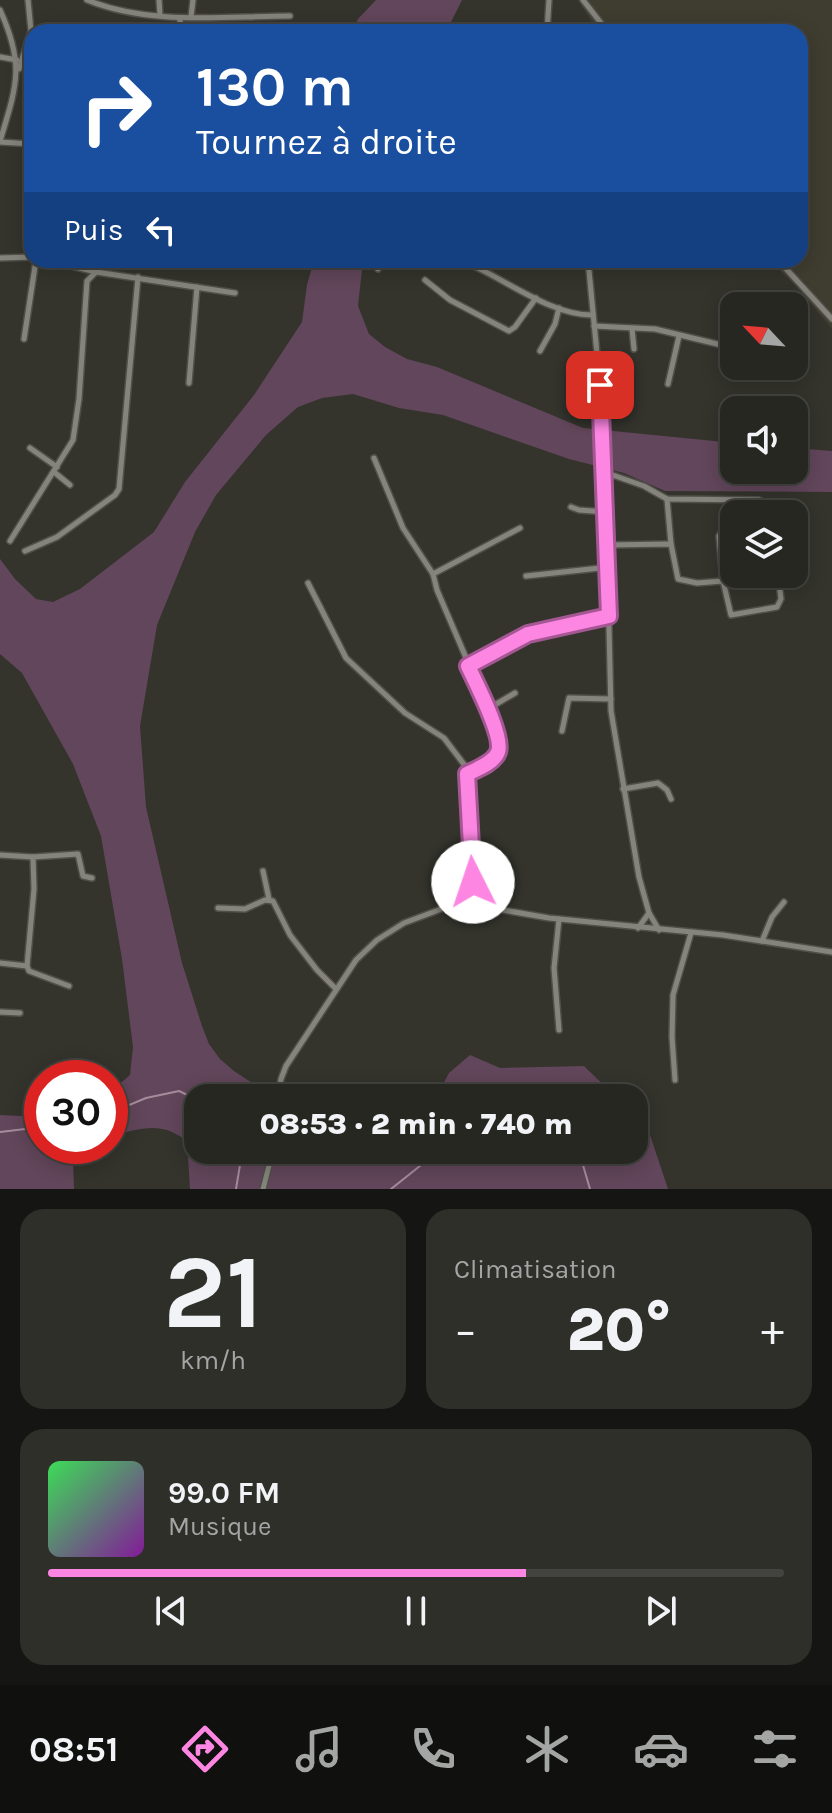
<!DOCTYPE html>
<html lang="fr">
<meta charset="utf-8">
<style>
body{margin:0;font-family:Karla,sans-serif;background:#2f2f2a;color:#f1f3f6;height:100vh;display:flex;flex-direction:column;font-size:30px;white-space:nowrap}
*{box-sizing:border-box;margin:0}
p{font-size:26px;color:#a4a5a5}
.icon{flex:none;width:44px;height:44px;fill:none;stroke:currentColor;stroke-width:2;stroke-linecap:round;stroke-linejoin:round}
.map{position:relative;height:1189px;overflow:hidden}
.side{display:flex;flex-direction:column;gap:20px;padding:20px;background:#151513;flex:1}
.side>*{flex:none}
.hud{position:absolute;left:24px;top:24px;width:784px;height:244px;border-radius:24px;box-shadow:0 4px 20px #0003,0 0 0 2px #434440;background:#1a4fa0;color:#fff;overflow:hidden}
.needle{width:52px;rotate:296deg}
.fabs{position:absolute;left:720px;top:292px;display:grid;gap:16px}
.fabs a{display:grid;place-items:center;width:88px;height:88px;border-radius:16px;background:#272722;box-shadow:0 4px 20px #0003,0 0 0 2px #434440;font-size:40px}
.speed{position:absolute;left:24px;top:1060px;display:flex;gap:16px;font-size:40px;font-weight:700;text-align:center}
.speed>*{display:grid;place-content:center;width:104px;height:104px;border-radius:50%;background:#272722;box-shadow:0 4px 20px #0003,0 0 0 2px #434440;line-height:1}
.speed .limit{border:12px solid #d22;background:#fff;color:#111}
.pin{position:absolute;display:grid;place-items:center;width:68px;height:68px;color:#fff;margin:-34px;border-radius:16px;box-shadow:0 4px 12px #0006}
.me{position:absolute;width:88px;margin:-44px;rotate:356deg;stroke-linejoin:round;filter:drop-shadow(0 0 6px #0008)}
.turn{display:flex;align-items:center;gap:28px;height:168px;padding:0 40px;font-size:36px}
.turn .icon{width:104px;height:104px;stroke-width:2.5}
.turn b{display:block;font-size:56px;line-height:68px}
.then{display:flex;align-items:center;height:76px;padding:0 40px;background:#0003;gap:16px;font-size:30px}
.big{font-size:60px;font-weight:800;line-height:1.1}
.side .tile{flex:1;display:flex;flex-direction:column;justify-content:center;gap:12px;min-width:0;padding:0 28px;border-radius:24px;background:#2f2f2a}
.side .dial{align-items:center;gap:0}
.dial b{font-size:104px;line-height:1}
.song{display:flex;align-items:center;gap:24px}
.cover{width:96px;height:96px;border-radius:12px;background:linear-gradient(135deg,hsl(130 70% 55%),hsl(290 70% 35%))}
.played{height:8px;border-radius:4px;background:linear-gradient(90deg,#fd86e2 65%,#434440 65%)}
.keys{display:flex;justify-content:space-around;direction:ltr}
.heat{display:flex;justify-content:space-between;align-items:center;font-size:44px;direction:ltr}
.side .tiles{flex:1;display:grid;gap:20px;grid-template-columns:1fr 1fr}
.tile:last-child{grid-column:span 2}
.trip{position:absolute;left:184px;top:1084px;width:464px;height:80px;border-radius:24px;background:#272722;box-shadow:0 4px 20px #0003,0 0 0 2px #434440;font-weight:800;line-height:80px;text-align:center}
.tab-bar{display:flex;height:128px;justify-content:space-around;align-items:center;background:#10100e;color:#a4a5a5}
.tab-bar .icon{width:56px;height:56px}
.tab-bar .current{color:#fd86e2}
.tab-bar b{font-size:36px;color:#f1f3f6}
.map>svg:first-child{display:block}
.built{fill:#3f3d30}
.green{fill:#62465b}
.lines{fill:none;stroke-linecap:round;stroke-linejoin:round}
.stream{stroke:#a58c9c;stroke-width:2}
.minor-casing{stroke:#504f49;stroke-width:8}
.minor{stroke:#85847c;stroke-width:5}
.route-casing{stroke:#a45793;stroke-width:20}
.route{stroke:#fd86e2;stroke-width:14}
</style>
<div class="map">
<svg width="832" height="1189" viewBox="0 0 832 1189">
<rect width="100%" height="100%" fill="#34342d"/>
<!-- built -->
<polygon class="built" points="578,0 832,0 832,329 795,285 768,260 800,260 800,32 598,32"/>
<!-- green -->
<g class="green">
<polygon points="376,0 462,0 446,32 352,32 358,19"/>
<path d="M314 260H363L358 306 369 334 385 347 407 359 437 367 583 428 734 443V470H794V448L832 451V492L665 491 624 473 569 459 443 415 399 408 353 394 322 398 298 407 266 435 216 495 195 532 157 625 140 726 146 807 182 963 202 1026 209 1044 220 1059 234 1071 266 1092 289 1098H198V1150H351L363 1165 381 1159 389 1150H634V1112L645 1120 668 1189H190L187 1141C160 1120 141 1129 110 1136V1092L130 1075 133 1047 122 959 101 836 73 764 22 673 0 654V559L15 579 36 599 53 602 80 589 154 532 185 482 254 395 302 322 307 285Z"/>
<polygon points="470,1055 500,1068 584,1066 617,1098 436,1098 449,1073"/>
<polygon points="0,1115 42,1117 42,1146 89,1146 73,1157 74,1189 0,1189"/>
</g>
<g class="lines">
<!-- stream -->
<g class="stream">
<polyline points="110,1113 146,1098 179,1091 198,1100"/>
<polyline points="0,1132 42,1127"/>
<polyline points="570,1150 580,1155 590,1189"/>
<polyline points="236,1189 240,1165 237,1150"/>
<polyline points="391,1189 440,1150"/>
</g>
<!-- minor casing -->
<g class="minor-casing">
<g id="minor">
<path d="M87 0C151 26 223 16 290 16"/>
<polyline points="159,0 160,15"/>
<polyline points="583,0 608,32"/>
<path d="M0 10C25 65 17 85 0 141"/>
<polyline points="191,17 193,0"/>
<polyline points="179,18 184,32"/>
<polyline points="547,32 549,0"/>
<polyline points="0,57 17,60"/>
<polyline points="19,69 31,31 28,0"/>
<polyline points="0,142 32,144"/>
<polyline points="0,258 32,257"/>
<polyline points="47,260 96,272 235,293"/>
<path d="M440 260 453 263 465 262C504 278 551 316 593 315"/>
<polyline points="588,260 600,385 607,545 611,711 639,877 649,913 659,930"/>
<polyline points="778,260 832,319"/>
<polyline points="378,269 383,260"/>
<polyline points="425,280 450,300 509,331 515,327 536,298"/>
<polyline points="594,326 655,329 734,348"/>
<polyline points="632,329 634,349"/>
<polyline points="24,339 36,260"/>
<polyline points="540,351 555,324 559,308"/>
<polyline points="753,369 754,366"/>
<polyline points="189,383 197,287"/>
<polyline points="668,384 679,336"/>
<polyline points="30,448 57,467"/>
<polyline points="374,458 403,528 433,574 437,590 488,709"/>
<polyline points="54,472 70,485"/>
<polyline points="604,472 644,486 667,499 759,500 765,503 769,514"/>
<polyline points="667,499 671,544"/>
<polyline points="571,507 579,510 606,512"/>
<polyline points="722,531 719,536 723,581"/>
<polyline points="10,541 73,440 79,399 87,281 96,272"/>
<polyline points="607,545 671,544 678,579 697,583 723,581 731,615 777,607 781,599 778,574"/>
<polyline points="25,551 57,537 115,495 119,489 138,277"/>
<polyline points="433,574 520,528"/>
<polyline points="526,576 600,568 608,564"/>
<polyline points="308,583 346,658 405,713 444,738 466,767 474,869 468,905"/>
<polyline points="468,666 528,634 609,616"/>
<polyline points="562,731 569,698 611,699"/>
<path d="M467 774C507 754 501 747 488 709L515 693"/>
<polyline points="623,789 658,783 667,790 671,799"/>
<polyline points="0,855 33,857"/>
<polyline points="263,871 269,899"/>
<polyline points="218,908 245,909 265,900 273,901 290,935 317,970 335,988"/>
<polyline points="638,928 649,913"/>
<polyline points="762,941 772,917 784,902"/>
<polyline points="0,963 27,966 34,889 33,857 78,854 83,876 92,878"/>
<polyline points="27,966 29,971 69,986"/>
<polyline points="0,1012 20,1013"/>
<polyline points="559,1030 554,968 559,919"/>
<polyline points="675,1080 672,1037 673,995 691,933"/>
<polyline points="278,1098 281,1079 286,1066 356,960 377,940 404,923 444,908 459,905 480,906 549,918 723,935 832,952"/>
<polyline points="263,1189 273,1150"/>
</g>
</g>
<!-- minor -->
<use href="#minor" class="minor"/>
</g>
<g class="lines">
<!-- route casing -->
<g class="route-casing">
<path id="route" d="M473 882 467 774C477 769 494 763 498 752 504 737 476 683 468 666L528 634 609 616 600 385"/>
</g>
<!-- route -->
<use href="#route" class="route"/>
</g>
</svg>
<div class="fabs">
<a><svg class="needle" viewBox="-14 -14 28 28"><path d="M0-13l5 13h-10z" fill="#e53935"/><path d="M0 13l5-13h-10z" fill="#a4a5a5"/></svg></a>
<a><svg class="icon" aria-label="sound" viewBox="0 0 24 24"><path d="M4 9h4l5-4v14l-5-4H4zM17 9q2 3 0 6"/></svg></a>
<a><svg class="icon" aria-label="layers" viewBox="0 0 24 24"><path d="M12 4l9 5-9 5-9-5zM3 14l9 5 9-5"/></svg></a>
</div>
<div class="speed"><div class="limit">30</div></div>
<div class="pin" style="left:600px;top:385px;background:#d93025"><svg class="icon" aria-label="arrive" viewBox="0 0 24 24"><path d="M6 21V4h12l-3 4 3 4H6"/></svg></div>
<svg class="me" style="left:473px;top:882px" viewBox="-20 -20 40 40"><circle r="19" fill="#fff"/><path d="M0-13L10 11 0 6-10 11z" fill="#fd86e2"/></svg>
<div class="trip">08:53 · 2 min · 740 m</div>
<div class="hud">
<div class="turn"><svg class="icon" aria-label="right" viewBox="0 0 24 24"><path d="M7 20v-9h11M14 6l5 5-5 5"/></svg><div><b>130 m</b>Tournez à droite</div></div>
<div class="then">Puis<svg class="icon" aria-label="left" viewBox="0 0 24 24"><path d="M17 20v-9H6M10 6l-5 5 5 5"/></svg></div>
</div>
</div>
<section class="side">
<div class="tiles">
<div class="tile dial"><b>21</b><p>km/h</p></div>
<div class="tile"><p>Climatisation</p>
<div class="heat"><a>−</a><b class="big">20°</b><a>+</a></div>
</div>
<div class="tile">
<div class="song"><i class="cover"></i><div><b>99.0 FM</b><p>Musique</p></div></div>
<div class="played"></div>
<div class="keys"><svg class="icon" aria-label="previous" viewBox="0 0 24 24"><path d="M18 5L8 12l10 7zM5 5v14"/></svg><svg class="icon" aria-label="pause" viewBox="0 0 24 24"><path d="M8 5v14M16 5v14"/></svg><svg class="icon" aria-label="next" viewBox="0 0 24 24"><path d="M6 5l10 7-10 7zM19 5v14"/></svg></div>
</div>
</div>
</section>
<nav class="tab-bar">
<b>08:51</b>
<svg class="icon current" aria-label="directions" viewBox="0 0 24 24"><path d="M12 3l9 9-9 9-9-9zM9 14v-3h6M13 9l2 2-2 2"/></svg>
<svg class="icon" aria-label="music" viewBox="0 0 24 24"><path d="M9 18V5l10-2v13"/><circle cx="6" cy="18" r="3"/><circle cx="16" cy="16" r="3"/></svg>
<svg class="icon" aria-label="phone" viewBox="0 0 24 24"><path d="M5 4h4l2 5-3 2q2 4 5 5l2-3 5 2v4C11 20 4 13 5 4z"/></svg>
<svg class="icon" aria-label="climate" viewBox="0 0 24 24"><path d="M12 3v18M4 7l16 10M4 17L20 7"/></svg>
<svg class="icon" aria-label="car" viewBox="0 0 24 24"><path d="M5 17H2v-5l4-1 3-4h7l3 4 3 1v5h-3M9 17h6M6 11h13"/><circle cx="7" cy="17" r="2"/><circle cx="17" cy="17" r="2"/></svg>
<svg class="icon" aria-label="filters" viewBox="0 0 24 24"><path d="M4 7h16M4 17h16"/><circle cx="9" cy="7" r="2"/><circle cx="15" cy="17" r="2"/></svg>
</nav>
